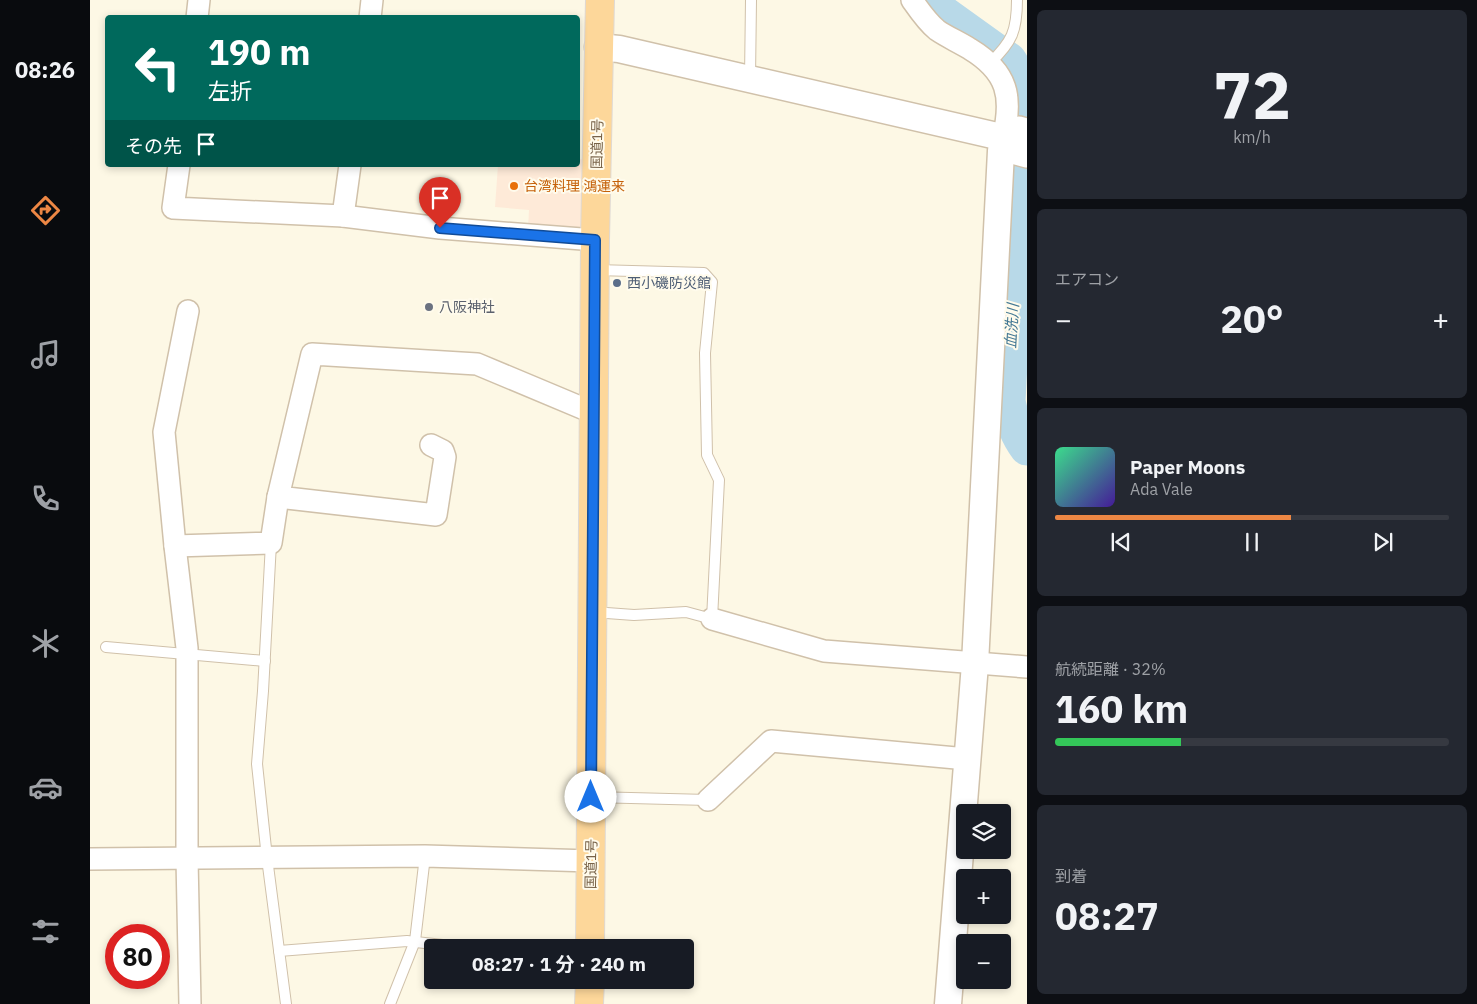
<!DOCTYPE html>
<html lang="ja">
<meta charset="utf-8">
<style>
body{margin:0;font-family:"IBM Plex Sans","Noto Sans JP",sans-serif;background:#242831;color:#f1f3f6;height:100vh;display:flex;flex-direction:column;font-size:19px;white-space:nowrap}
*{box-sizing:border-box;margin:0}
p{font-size:16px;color:#9ea1a6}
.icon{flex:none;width:28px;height:28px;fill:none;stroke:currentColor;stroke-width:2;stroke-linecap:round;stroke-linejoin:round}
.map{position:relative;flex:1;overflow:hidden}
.side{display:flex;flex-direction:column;gap:10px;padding:10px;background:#0d0f14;width:450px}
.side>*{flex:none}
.banner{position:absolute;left:15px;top:15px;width:475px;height:152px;border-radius:5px;box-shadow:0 2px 8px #0003;background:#00695c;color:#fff;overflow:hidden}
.fabs{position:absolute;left:866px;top:804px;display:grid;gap:10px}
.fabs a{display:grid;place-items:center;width:55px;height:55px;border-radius:5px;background:#171b24;box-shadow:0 2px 8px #0003;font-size:25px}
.speed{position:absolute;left:15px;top:924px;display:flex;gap:10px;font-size:25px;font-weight:700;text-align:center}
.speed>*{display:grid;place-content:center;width:65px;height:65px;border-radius:50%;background:#171b24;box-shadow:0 2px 8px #0003;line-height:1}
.speed .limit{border:8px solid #d22;background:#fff;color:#111}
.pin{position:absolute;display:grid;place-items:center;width:42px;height:42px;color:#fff;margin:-51px -21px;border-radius:50% 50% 50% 0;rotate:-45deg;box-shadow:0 0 5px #0007}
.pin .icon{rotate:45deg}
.me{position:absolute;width:55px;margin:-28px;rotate:0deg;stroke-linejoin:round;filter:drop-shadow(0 0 4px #0008)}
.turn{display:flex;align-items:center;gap:18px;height:105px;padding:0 20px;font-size:22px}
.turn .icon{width:65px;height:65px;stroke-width:2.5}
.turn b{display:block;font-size:35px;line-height:42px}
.then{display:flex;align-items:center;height:48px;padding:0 20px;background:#0003;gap:10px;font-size:19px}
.big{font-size:38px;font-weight:700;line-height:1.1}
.side .tile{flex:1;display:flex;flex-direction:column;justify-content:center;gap:8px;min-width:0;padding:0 18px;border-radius:8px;background:#242831}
.side .dial{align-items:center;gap:0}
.dial b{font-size:65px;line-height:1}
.song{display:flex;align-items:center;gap:15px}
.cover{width:60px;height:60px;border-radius:8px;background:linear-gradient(135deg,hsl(150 70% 55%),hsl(260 70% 35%))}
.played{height:5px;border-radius:2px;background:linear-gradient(90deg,#ed8744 60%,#363941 60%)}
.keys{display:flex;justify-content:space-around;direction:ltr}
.heat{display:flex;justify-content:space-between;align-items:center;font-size:28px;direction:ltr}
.charge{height:8px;border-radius:4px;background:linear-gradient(90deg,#34c759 32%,#363941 0)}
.trip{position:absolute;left:334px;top:939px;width:270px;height:50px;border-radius:5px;background:#171b24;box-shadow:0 2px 8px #0003;font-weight:700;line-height:50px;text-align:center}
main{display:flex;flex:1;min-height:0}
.dock{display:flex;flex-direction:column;width:90px;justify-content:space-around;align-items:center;background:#090b0e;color:#9ea1a6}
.dock .icon{width:35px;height:35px}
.dock .current{color:#ed8744}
.dock b{font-size:22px;color:#f1f3f6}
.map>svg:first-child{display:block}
.commercial{fill:#feead8}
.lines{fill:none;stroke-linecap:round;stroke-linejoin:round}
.river{stroke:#b8d9e8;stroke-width:35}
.service-casing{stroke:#d0c1aa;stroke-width:12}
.minor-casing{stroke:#d0c1aa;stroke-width:24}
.tertiary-casing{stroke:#d0c1aa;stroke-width:29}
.trunk-casing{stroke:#dfd9d3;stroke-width:30}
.service{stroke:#fff;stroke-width:10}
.minor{stroke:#fff;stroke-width:21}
.tertiary{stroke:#fff;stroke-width:26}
.trunk{stroke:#fdd79a;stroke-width:28}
.route-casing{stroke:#114b97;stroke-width:12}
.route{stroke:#1a73e8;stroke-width:9}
.food-dot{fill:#e8710a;stroke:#fffbec;stroke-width:2}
.service-dot{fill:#5c6f8a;stroke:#fffbec;stroke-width:2}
.worship-dot{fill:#6b7280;stroke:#fffbec;stroke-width:2}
.labels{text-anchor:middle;stroke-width:4;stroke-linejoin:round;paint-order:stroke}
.street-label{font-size:14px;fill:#786248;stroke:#fffbec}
.food-label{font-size:14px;fill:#c56008;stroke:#fffbec;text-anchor:start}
.service-label{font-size:14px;fill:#4e5e75;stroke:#fffbec;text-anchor:start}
.worship-label{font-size:14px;fill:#5b616d;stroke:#fffbec;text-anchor:start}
.water-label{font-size:15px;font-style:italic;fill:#437894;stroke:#fffbec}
</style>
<main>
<nav class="dock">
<b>08:26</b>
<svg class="icon current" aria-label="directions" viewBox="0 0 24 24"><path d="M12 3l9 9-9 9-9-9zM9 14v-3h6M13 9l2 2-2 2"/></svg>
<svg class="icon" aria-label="music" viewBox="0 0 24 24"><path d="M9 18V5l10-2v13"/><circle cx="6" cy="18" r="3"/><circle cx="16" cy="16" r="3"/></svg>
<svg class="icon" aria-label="phone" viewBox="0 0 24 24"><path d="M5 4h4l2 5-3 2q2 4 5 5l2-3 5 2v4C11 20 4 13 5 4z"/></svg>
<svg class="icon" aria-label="climate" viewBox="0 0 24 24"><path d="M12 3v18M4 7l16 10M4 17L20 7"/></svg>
<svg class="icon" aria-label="car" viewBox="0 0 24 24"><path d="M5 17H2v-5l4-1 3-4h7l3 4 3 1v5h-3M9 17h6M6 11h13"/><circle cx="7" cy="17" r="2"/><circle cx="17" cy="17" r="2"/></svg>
<svg class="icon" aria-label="filters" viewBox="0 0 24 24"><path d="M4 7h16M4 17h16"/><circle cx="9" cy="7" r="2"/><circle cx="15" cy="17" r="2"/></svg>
</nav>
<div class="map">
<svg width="937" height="1004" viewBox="0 0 937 1004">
<rect width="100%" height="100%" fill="#fdf8e5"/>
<!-- commercial -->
<polygon class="commercial" points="488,159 502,160 501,234 438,229 439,210 405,207 408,165 488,165"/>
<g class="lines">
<!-- river -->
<path class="river" d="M843 0 852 12 919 60C928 73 931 88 934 104L918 401C921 417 927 435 937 448"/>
<!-- service casing -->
<g class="service-casing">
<g id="service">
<path d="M900 63C922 42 927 31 927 0"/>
<polyline points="660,78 661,0"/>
<polyline points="181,543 173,691 167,764 177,858 196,1004"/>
<polyline points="503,612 544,615 596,612 622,619 629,480 617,455 615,353 622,282 614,273 506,270"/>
<polyline points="16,647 175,661"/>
<polyline points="502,797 618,800"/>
<polyline points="189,951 317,941 379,948"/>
<polyline points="300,1004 325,941 335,856"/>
</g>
</g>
<!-- minor casing -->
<g class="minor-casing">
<g id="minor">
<path d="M822 0C829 10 837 22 847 30 857 37 869 42 880 49 918 72 923 97 913 138"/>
<polyline points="107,18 109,0"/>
<polyline points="280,18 282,0"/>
<polyline points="913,138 926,154 937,157"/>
<polyline points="913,138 929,127 937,129"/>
<polyline points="89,165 83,208 253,216 350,228 505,240"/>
<polyline points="253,216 260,165"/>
<polyline points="98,311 74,432 85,546 97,648 97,859 100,1004"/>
<polyline points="341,445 353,451 355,457 346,515 188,497 222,354 387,364 504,413"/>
<polyline points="85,546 181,543 188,497"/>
<polyline points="622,619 734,651 937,667"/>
<polyline points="618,800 681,741 877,759"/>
<polyline points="0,859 335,856 501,861"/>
</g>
</g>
<!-- tertiary casing -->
<g class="tertiary-casing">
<g id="tertiary">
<polyline points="508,47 529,49 937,143"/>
<polyline points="858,1004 885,664 911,151 913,138"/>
</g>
</g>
<!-- trunk casing -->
<g class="trunk-casing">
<g id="trunk">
<polyline points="500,948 505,240 510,0"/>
<polyline points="499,1004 500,980"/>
</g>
</g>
<!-- service -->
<use href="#service" class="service"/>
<!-- minor -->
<use href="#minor" class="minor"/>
<!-- tertiary -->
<use href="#tertiary" class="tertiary"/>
<!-- trunk -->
<use href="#trunk" class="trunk"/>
</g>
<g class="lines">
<!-- route casing -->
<g class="route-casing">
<polyline id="route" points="350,228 505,240 501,797"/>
</g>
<!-- route -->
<use href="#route" class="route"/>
</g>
<!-- markers -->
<circle class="food-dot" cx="424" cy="186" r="5"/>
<circle class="service-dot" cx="527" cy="283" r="5"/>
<circle class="worship-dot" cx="339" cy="307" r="5"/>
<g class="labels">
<!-- street labels -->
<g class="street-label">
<text transform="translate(507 144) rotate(-89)" y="5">国道1号</text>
<text transform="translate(501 864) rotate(-89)" y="5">国道1号</text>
</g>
<!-- food labels -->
<g class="food-label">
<text x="434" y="191">台湾料理 鴻運来</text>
</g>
<!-- service labels -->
<g class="service-label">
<text x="537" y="288">西小磯防災館</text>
</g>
<!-- worship labels -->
<g class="worship-label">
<text x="349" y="312">八阪神社</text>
</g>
<!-- water labels -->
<g class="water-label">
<text transform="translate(922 326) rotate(-87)" y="5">血洗川</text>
</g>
</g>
</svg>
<div class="fabs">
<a><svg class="icon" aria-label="layers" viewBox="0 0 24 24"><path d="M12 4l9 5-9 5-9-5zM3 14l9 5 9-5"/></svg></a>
<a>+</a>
<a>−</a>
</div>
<div class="speed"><div class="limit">80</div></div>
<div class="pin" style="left:350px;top:228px;background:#d93025"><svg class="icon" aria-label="arrive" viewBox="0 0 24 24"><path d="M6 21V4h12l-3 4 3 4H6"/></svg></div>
<svg class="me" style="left:501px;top:797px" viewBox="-20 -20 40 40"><circle r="19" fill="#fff"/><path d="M0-13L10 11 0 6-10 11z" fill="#1a73e8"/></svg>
<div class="trip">08:27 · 1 分 · 240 m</div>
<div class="banner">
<div class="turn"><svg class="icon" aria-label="left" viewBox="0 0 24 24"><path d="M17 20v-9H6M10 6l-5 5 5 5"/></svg><div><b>190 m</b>左折</div></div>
<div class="then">その先<svg class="icon" aria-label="arrive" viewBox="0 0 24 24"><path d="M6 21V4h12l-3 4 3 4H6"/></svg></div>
</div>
</div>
<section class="side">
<div class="tile dial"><b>72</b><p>km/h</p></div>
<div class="tile"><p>エアコン</p>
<div class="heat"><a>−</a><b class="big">20°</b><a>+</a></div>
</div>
<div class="tile">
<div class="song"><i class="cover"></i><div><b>Paper Moons</b><p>Ada Vale</p></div></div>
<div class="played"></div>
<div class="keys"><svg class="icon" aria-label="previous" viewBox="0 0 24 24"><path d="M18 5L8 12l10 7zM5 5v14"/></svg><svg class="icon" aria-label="pause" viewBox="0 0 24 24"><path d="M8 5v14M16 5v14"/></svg><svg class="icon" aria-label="next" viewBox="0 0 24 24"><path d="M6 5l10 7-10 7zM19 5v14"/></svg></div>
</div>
<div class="tile"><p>航続距離 · 32%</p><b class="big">160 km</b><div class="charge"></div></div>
<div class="tile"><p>到着</p><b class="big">08:27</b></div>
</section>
</main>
